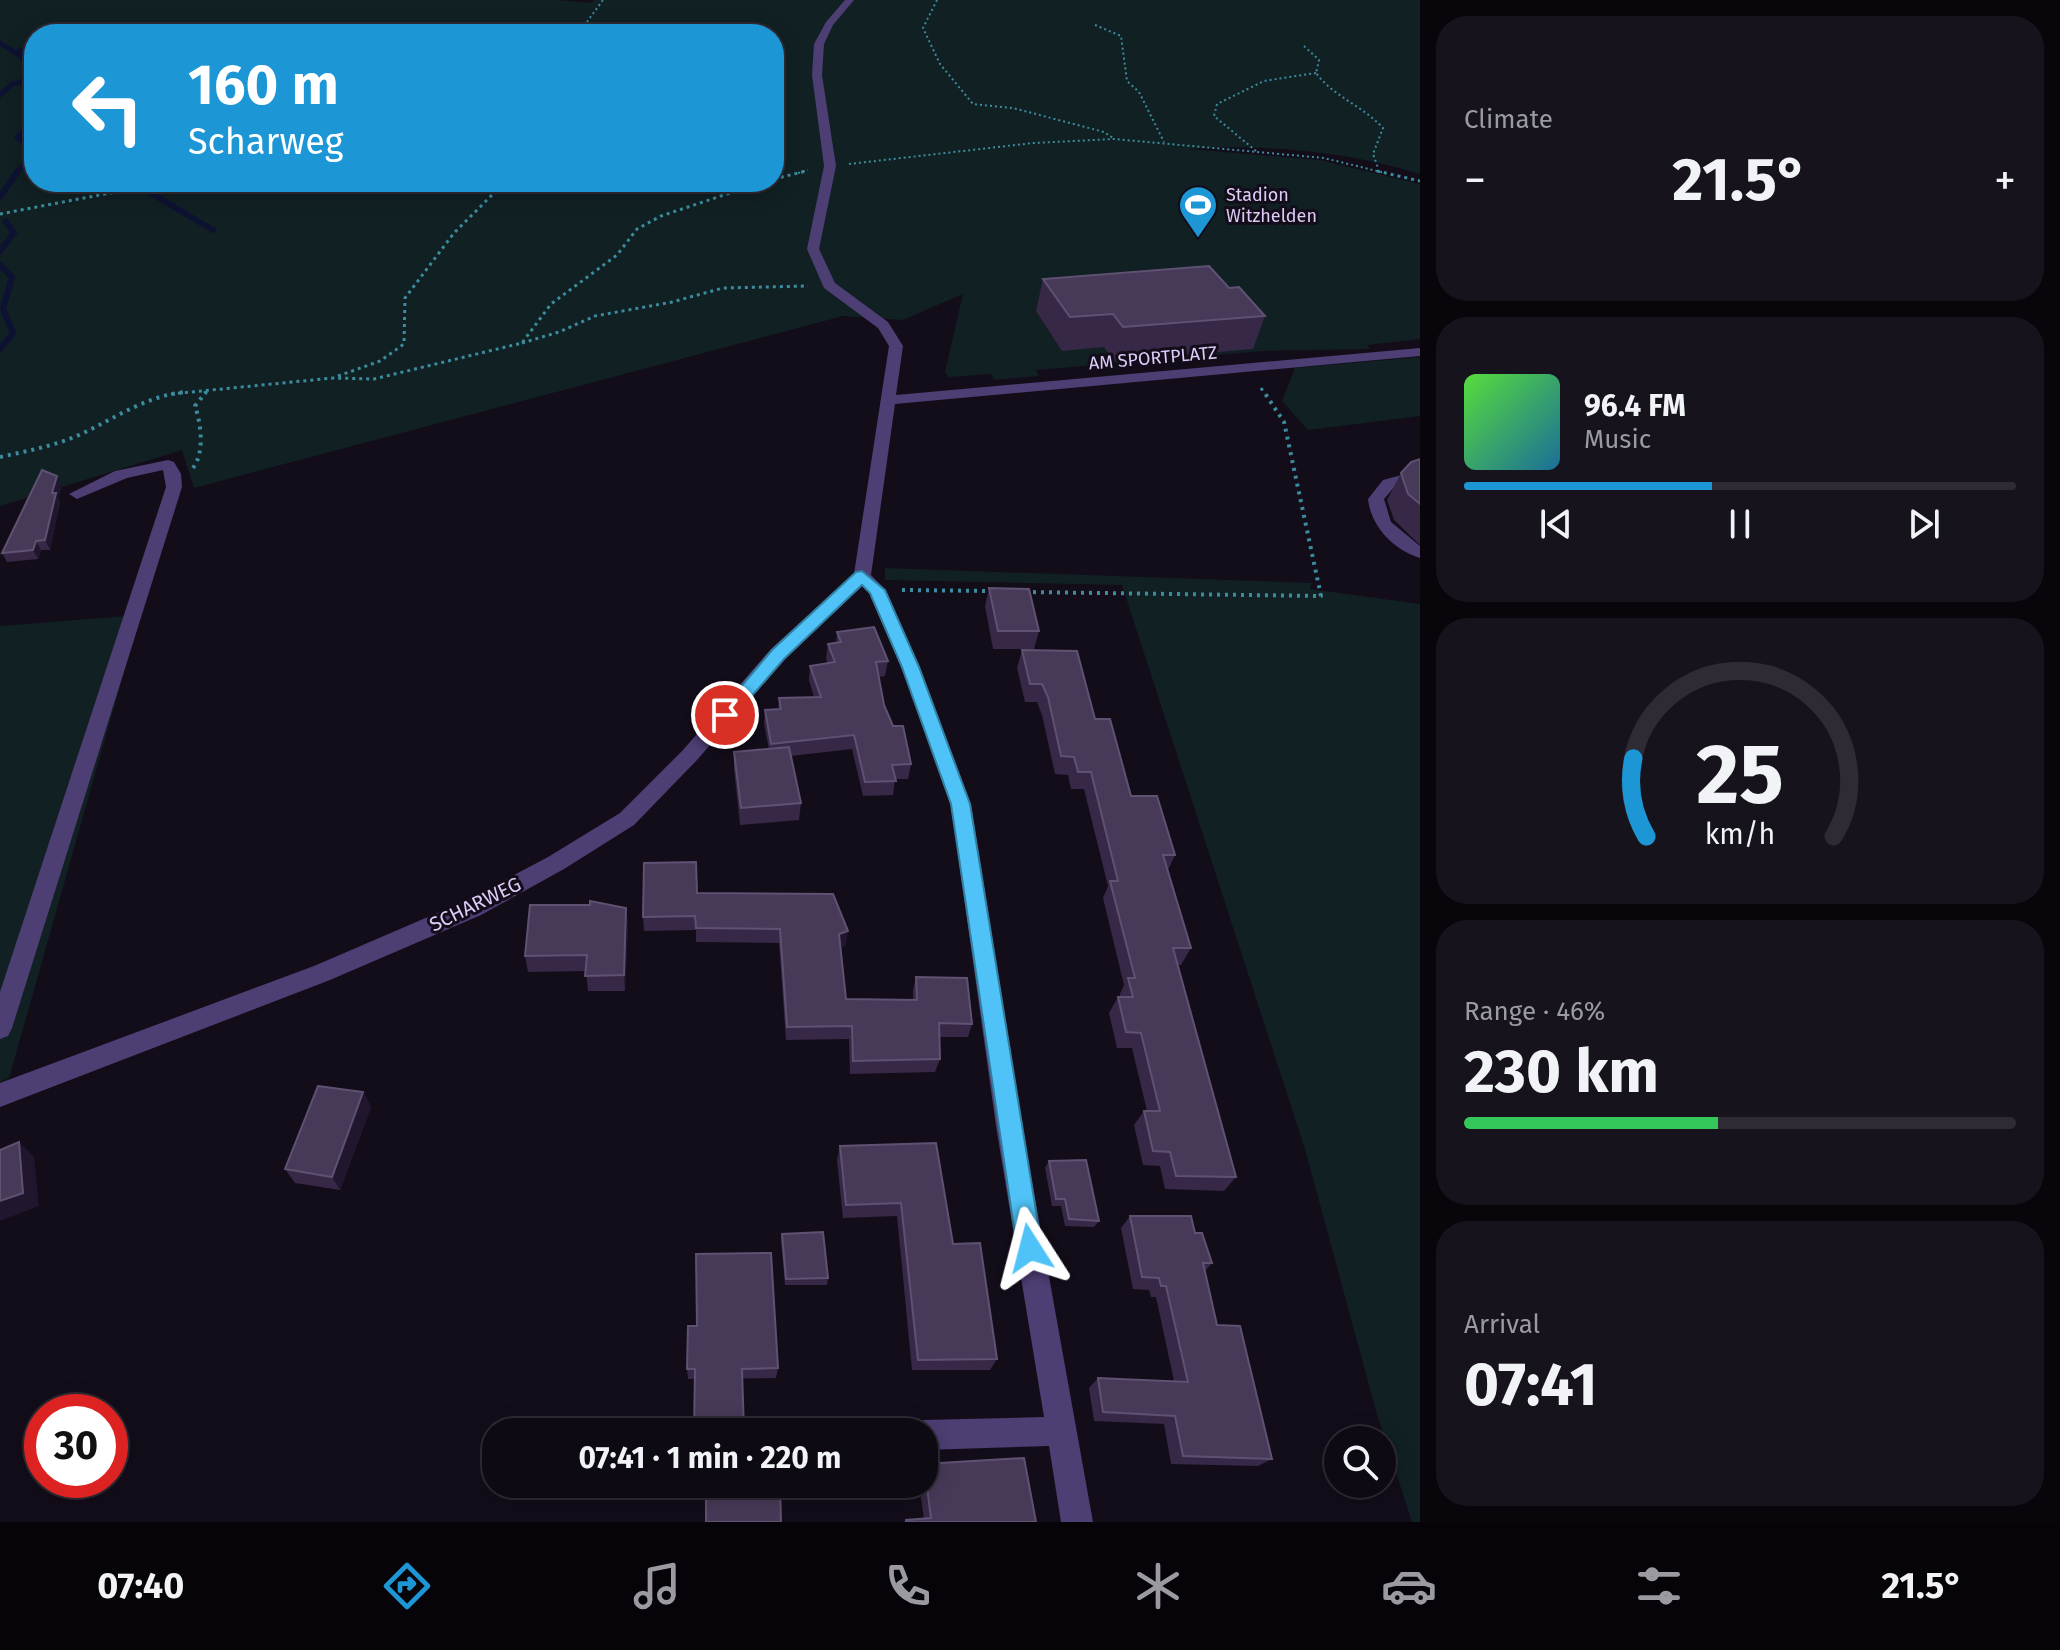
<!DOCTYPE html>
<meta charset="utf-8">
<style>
body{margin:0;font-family:"Fira Sans",sans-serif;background:#17131d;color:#f1f3f6;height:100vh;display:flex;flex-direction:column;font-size:30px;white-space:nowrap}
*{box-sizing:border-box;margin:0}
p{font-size:26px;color:#9b9aa0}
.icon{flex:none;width:44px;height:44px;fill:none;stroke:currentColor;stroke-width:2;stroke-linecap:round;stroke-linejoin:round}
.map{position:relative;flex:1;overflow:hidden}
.side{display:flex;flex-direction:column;gap:16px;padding:16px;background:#08060b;width:640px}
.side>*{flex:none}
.guide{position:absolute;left:24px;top:24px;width:760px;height:168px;border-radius:32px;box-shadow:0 4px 20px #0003,0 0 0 2px #2e2b34;background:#1c96d5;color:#fff;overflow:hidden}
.tools{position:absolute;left:1324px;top:1426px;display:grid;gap:16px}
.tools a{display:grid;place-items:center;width:72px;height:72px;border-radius:50%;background:#0e0a14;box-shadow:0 4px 20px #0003,0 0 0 2px #2e2b34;font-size:40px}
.speed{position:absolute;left:24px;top:1394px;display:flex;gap:16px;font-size:40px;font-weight:700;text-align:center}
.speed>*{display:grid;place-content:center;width:104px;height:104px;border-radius:50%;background:#0e0a14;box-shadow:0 4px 20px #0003,0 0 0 2px #2e2b34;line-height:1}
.speed .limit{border:12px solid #d22;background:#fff;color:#111}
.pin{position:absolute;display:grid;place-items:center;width:68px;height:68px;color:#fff;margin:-34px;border:4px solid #fff;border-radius:50%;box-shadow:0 2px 8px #0007}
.me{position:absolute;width:88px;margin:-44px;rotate:351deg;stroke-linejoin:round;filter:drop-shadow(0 0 6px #0008)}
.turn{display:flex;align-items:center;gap:28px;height:168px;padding:0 32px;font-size:36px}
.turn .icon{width:104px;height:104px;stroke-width:2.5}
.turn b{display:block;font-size:56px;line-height:68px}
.big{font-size:60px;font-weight:700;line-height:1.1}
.side .tile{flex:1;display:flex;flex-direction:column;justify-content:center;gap:12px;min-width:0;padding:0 28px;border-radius:32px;background:#17131d}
.side .dial{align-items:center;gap:0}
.dial svg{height:208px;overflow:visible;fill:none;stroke:#2e2b34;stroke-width:7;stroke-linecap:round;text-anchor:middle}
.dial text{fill:#f1f3f6;stroke:none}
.song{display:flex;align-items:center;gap:24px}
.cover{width:96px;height:96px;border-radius:12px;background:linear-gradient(135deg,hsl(110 70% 55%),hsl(200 70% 35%))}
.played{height:8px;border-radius:4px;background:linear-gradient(90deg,#1c96d5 45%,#2e2b34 45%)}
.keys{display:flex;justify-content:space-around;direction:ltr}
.heat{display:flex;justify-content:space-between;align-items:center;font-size:44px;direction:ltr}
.charge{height:12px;border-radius:6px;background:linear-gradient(90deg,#34c759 46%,#2e2b34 0)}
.trip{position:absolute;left:482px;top:1418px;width:456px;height:80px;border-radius:32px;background:#0e0a14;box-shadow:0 4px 20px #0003,0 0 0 2px #2e2b34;font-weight:700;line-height:80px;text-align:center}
.tab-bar{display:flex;height:128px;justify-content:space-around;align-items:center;background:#060408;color:#9b9aa0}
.tab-bar .icon{width:56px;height:56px}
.tab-bar .active{color:#1c96d5}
.tab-bar b{font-size:36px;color:#f1f3f6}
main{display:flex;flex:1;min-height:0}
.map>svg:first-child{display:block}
.green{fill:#112023;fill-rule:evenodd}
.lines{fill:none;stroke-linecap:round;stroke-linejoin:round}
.stream-far1{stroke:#0e1232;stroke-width:5}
.stream{stroke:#0e1232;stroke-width:6}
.path-far2{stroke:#3b8c9e;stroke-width:2;stroke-dasharray:2 3;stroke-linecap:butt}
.path-far1{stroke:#3b8c9e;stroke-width:3;stroke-dasharray:3 4;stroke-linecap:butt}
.path{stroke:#3b8c9e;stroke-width:4;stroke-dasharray:3 5;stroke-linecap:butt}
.minor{fill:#4d3e73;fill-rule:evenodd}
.wall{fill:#362846}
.shaded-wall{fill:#20162d}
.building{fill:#473a59;stroke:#5f5172;stroke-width:2}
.route{fill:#4fc3f7;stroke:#337fa1;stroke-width:2}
.labels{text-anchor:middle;stroke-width:6;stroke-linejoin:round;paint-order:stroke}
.far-poi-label{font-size:18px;fill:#dccdf8;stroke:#130d1a;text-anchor:start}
.far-street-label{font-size:18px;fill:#dccdf8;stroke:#130d1a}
.street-label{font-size:20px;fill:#dccdf8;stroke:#130d1a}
</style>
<main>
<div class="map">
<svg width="1420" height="1522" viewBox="0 0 1420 1522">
<rect width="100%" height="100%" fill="#130d1a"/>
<!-- green -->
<g class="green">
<path d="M0 0H558L591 3 594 0H1420V174C1352 152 1259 143 1189 149L1320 160 1420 184V339L1367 345 1370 349 1263 351 1036 370 1039 376 994 380 991 374 949 377 945 372 963 294 903 320 843 316 194 488 182 450 0 506ZM34 34H774V182H34Z"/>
<polygon points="1420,357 1420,416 1308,430 1282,401 1295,368"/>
<polygon points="885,568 1312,583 1310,589 1420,604 1420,1522 1412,1522 1376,1411 1305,1149 1122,585 885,580"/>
<polygon points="140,615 9,1078 0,1082 0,626"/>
</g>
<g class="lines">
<!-- stream-far1 -->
<g class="stream-far1">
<polyline points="0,43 22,57 34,78"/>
<polyline points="14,52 34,49"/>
<polyline points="0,95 12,84 34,78"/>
<polyline points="34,107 28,113 34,124 17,137 34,151"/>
<polyline points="16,173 34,154"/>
</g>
<!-- stream -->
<g class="stream">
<polyline points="149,192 213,230"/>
<polyline points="0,197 18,171"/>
<polyline points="0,251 14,233 6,222"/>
<polyline points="0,265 12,277 3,309 13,333 0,349"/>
</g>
<!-- path-far2 -->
<g class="path-far2">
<polyline points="937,0 923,28 940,64 973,104 1013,108 1104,132 1113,138"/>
<polyline points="1095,25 1121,36 1127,81 1139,92 1164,142"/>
<polyline points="578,34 603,0"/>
<path d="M1304 46 1319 60 1316 73C1334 97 1363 106 1383 128L1373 154 1378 168"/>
<polyline points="1256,151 1214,116 1217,104 1264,81 1316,73"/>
<polyline points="849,164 1033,143 1114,139 1324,158 1385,173"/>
<polyline points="798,173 808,170"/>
</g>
<!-- path-far1 -->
<g class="path-far1">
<polyline points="1377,171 1420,181"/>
<polyline points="774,179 806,171"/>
<polyline points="0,214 168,182"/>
<polyline points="522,343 559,332 595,316 672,302 723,288 808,286"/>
<polyline points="338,376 380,361 404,344 405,298 454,233 505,182"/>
<polyline points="1261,388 1265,394"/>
<polyline points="171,394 333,378 374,379 522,343 551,304 617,255 637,229 661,216 763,182"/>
<polyline points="205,394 207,391"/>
</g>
<!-- path -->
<g class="path">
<path d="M0 457C27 451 54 446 79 435 114 419 145 396 185 392"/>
<path d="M193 468C205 452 201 424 195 406L206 392"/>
<polyline points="902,590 992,591"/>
<polyline points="1025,592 1321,596 1284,422 1264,392"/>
</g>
<!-- minor -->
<g class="minor">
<polygon points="845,0 854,0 833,25 824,44 822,75 836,166 819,249 835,283 888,322 903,346 896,395 1420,348 1420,356 895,404 871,575 886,590 919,667 971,804 1022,1126 1093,1522 1061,1522 1049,1446 924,1450 924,1432 910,1432 913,1424 924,1420 1044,1417 996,1126 951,804 901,667 869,593 862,586 785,659 697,760 634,825 564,869 481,915 330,980 0,1107 0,1083 314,966 465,901 548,857 620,813 683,750 771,649 854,574 889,346 878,328 824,288 807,249 824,166 812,75 814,44 826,22"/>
<polygon points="168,460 174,462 181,474 182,487 12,1028 8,1036 0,1039 0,992 166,487 163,470 127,478 77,499 69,494 115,471"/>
<path d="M1420 470V480L1395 486 1384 499 1391 522 1420 546V558C1394 550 1371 527 1368 499L1383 480Z"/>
</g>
</g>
<!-- wall -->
<g class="wall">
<polygon points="1043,279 1229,288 1265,316 1253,349 1114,361 1104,347 1062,351 1036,311"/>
<polygon points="1420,459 1420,545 1394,520 1387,500 1401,473"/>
<polygon points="62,485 58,498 60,502 50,550 41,550 38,559 7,562 2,553"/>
<polygon points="989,588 1039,631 1034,649 993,649 985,606"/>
<polygon points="837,632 888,661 885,676 878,677 884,705 911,764 908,779 895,779 893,795 863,796 852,749 791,756 801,803 799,820 740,825 734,769 734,752 769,749 764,724 765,710 778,709 779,698 814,697 809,680 810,666 828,663 826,659 828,644 836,643"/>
<polygon points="1022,650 1095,719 1131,796 1175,855 1168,870 1191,948 1181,965 1178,965 1236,1177 1224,1191 1165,1189 1160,1166 1143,1165 1134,1125 1144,1111 1147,1111 1132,1048 1117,1048 1109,1013 1118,997 1120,997 1120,994 1124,985 1103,898 1108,886 1084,789 1071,789 1068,775 1055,774 1042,715 1037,702 1025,702 1017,668"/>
<polygon points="697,893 846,945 840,947 846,999 913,1000 913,990 916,977 972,1024 968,1037 939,1037 940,1059 935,1072 850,1074 849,1039 786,1040 779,943 696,942 696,930 644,931 643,917"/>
<polygon points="590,905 626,908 628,924 625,991 588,991 586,971 528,972 525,956"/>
<polygon points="363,1092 371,1107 340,1190 295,1183 285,1169"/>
<polygon points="840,1146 953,1244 997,1359 990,1370 912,1370 897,1216 843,1218 837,1160"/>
<polygon points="1049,1161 1099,1221 1094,1227 1065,1226 1061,1206 1052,1206 1045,1168"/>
<polygon points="1130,1216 1195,1233 1212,1263 1205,1271 1217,1325 1272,1459 1258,1466 1171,1464 1164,1424 1094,1421 1089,1388 1098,1378 1174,1381 1156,1297 1151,1297 1149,1290 1133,1289 1121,1228"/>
<polygon points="782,1234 828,1278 827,1285 785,1285 781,1240"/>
<polygon points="778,1368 776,1378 688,1379 687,1369"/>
<polygon points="924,1464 1036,1522 904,1522 906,1520 924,1519 919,1484 924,1484"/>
</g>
<!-- shaded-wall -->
<g class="shaded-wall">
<polygon points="57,476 62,485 58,498 60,502 50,550 45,540 52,493"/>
<polygon points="36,541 41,550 38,559 33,550"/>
<polygon points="626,908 628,924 625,991 624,975"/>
<polygon points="848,931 846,945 837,947 839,934"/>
<polygon points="363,1092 371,1107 340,1190 332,1177"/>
<polygon points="19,1142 34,1157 39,1206 0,1221 0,1201"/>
</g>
<!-- building -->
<g class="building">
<polygon points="1209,266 1229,288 1239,287 1265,316 1123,327 1113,314 1070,317 1043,279"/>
<polygon points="1420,459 1420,504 1408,494 1401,473 1411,462"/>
<polygon points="42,470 57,476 52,493 56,493 45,540 36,541 33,550 2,553"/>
<polygon points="989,588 1029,589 1039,631 998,631"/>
<polygon points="874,627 888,661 876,662 884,705 893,726 903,726 911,764 892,765 896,781 865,782 854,735 771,744 765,710 781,709 779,698 821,697 810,666 835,662 828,644 841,642 837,632"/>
<polygon points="1022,650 1077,651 1095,719 1110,719 1131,796 1157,796 1175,855 1163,855 1191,948 1173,948 1236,1177 1176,1176 1170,1152 1153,1151 1144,1111 1160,1111 1141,1033 1126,1032 1118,997 1133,997 1128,978 1135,978 1110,881 1118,881 1091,772 1078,772 1074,757 1061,756 1048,697 1042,684 1030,684"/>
<polygon points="789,747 801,803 741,808 734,752"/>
<polygon points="696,862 697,893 833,894 848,931 839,934 846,999 917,1000 916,977 967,978 972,1024 939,1023 940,1059 853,1061 852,1026 787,1027 780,929 696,928 695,916 643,917 644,863"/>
<polygon points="590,901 626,908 624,975 585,976 587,955 525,956 530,905 590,905"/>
<polygon points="318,1086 363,1092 332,1177 285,1169"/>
<polygon points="19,1142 23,1193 0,1201 0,1150"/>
<polygon points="936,1143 953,1244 980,1243 997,1359 918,1360 901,1203 846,1205 840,1146"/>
<polygon points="1086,1160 1099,1221 1069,1219 1065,1199 1056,1199 1049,1161"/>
<polygon points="1130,1216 1191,1216 1195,1233 1202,1233 1212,1263 1203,1263 1217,1325 1240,1326 1272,1459 1183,1456 1175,1416 1103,1412 1098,1378 1188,1382 1166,1286 1161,1286 1159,1278 1142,1277"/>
<polygon points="823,1232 828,1278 786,1279 782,1234"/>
<polygon points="771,1253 778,1368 742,1369 744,1432 694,1432 695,1369 687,1369 688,1326 697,1326 696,1254"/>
<polygon points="1024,1458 1036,1522 906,1522 906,1520 931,1518 924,1464"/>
<polygon points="706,1484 780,1484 781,1522 706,1522"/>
</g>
<!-- route -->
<polygon class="route" points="862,571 885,590 919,667 970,804 1042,1248 1038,1257 1030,1260 1021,1257 1017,1248 951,804 902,667 870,593 862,585 784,659 732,719 719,719 717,715 772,650 856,572"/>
<!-- icons -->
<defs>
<g id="stadium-pin" transform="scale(2)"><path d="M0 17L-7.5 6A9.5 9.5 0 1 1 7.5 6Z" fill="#1c96d5" stroke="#130d1a"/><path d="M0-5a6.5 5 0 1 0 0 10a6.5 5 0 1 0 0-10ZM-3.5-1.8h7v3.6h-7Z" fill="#fff"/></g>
</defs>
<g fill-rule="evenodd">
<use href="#stadium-pin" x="1198" y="205"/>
</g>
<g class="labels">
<!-- far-poi labels -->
<g class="far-poi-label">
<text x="1226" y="201">Stadion<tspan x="1226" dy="21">Witzhelden</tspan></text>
</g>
<!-- far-street labels -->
<g class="far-street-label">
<text transform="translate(1153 358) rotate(-5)" y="6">AM SPORTPLATZ</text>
</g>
<!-- street labels -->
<g class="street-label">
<text transform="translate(475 904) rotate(-26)" y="7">SCHARWEG</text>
</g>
</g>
</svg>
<div class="tools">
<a><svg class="icon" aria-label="search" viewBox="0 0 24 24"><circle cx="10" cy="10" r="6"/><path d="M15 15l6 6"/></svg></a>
</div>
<div class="speed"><div class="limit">30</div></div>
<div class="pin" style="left:725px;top:715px;background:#d93025"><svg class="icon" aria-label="arrive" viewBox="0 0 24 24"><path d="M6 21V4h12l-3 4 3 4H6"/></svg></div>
<svg class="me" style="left:1030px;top:1248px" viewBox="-20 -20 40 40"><path d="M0-17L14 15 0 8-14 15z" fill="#4fc3f7" stroke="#fff" stroke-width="4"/></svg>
<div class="trip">07:41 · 1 min · 220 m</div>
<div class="guide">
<div class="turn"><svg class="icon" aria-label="left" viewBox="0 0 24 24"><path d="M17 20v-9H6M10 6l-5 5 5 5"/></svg><div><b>160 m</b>Scharweg</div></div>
</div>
</div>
<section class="side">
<div class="tile"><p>Climate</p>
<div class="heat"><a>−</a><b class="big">21.5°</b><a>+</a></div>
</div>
<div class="tile">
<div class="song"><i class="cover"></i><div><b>96.4 FM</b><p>Music</p></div></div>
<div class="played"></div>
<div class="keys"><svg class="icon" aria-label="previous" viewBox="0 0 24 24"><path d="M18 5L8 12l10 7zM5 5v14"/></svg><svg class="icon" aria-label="pause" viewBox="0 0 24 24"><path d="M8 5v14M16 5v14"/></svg><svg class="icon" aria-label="next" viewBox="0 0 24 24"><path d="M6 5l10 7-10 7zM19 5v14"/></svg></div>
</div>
<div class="tile dial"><svg viewBox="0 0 100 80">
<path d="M14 69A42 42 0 1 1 86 69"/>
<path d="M14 69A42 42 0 0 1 9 39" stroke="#1c96d5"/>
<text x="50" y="56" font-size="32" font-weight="700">25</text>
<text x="50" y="72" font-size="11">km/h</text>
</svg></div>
<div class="tile"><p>Range · 46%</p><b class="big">230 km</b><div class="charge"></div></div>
<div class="tile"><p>Arrival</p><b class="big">07:41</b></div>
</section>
</main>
<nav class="tab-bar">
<b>07:40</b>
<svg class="icon active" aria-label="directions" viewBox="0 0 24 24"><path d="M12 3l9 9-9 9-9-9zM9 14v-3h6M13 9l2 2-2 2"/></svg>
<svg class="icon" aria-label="music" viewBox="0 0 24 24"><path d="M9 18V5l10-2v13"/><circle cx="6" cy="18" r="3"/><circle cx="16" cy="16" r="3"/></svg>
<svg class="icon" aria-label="phone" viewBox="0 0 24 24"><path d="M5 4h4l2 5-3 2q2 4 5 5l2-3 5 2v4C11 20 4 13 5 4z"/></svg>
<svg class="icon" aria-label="climate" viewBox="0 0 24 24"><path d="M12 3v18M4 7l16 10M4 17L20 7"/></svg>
<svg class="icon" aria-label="car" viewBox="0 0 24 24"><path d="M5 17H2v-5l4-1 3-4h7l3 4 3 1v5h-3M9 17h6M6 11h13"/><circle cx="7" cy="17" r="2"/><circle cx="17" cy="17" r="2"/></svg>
<svg class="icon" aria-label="filters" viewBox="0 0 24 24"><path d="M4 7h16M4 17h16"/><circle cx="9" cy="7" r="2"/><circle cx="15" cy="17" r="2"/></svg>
<b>21.5°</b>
</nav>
